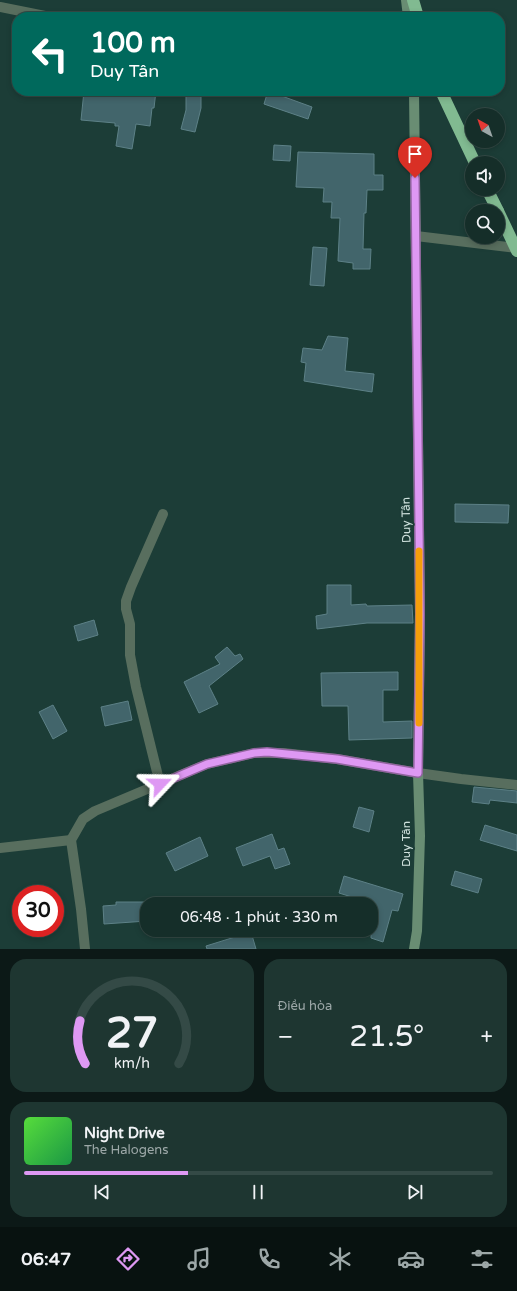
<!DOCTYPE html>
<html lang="vi">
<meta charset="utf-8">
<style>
body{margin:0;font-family:"Varela Round",sans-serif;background:#1e3631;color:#f1f3f6;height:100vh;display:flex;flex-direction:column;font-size:15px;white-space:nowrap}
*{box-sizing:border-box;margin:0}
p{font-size:13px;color:#9da8a8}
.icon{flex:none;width:22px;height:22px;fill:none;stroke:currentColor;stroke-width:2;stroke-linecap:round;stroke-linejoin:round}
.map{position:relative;height:949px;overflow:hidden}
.panel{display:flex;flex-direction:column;gap:10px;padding:10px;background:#0c1917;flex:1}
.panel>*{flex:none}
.banner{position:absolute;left:12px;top:12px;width:493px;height:84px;border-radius:16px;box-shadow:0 2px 6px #0003,0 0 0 1px #344a46;background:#00695c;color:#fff;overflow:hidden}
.needle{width:26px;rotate:320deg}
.buttons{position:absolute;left:465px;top:108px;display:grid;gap:8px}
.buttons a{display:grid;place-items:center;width:40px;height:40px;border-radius:50%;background:#152e29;box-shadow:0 2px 6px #0003,0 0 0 1px #344a46;font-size:20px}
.speed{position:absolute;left:12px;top:885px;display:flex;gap:8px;font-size:20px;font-weight:700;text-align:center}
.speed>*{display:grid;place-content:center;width:52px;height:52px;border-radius:50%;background:#152e29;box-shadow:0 2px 6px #0003,0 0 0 1px #344a46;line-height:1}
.speed .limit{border:6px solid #d22;background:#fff;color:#111}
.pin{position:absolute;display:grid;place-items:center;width:34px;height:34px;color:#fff;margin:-41px -17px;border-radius:50% 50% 50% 0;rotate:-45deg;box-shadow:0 0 4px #0007}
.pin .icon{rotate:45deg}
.me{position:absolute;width:44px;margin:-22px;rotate:67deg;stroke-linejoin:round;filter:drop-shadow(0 0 3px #0008)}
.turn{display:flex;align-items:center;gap:14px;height:84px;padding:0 12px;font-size:18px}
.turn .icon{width:52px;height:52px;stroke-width:2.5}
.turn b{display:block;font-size:28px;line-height:34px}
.big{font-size:30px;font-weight:600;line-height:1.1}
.panel .tile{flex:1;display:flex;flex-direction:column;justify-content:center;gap:6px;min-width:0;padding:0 14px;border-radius:16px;background:#1e3631}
.panel .dial{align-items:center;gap:0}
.dial svg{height:104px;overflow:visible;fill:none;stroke:#344a46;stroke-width:7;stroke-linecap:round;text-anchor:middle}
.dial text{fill:#f1f3f6;stroke:none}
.song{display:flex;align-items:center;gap:12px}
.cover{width:48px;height:48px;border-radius:6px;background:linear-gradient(135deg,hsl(110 70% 55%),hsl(140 70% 35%))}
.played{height:4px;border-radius:2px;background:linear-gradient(90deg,#de98f3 35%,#344a46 35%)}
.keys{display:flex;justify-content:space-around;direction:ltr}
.heat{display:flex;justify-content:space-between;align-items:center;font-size:22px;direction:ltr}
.panel .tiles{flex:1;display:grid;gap:10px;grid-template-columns:1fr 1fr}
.tile:last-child{grid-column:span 2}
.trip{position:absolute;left:140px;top:897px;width:238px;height:40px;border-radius:16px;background:#152e29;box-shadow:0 2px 6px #0003,0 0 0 1px #344a46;font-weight:600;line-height:40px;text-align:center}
.dock{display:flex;height:64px;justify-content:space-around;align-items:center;background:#081210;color:#9da8a8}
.dock .icon{width:28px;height:28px}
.dock .selected{color:#de98f3}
.dock b{font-size:18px;color:#f1f3f6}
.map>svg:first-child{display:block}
.building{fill:#42656b;stroke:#5d8187}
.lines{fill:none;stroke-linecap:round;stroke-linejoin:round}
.street{stroke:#586e5e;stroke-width:10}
.secondary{stroke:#698d73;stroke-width:10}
.highway{stroke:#81ba91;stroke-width:12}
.route-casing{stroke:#90639e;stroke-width:10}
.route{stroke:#de98f3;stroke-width:7}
.slow{stroke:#f59e0b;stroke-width:7}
.labels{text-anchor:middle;stroke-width:4;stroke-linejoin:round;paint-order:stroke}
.street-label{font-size:12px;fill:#cfe1dd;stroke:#1c3d37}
</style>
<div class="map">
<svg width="517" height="949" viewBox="0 0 517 949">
<rect width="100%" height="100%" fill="#1c3d37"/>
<!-- building -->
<g class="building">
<polygon points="84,91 156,91 154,108 152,108 150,126 136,124 132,149 116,146 119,126 115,126 115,123 81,120"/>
<polygon points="186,91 201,91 201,108 195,132 181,129 186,110"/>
<polygon points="268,91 312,107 308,119 264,104"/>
<polygon points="274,145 291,146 290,161 273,160"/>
<polygon points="298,152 374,154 374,175 383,175 383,190 367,190 366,213 364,213 363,249 371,249 370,269 353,269 353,263 338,261 340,218 331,218 332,202 323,202 324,188 296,187"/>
<polygon points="313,247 327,248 324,286 310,285"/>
<polygon points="328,336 348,338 345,371 374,374 372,392 304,381 306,363 301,362 303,348 322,350"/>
<polygon points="455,504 509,505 508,523 455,522"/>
<polygon points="327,585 351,585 351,605 366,604 367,606 412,605 413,623 367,623 317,629 316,616 327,614"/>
<polygon points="94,620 98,635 78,641 74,626"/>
<polygon points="227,647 235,656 240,654 243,659 209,686 218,704 199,713 184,682 220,664 215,657"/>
<polygon points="398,672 398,690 383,690 383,722 412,721 412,738 349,740 348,706 322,706 321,673"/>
<polygon points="128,701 132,720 105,726 101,707"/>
<polygon points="53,705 67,731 53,739 39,712"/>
<polygon points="474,787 517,791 517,803 490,800 489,804 472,802"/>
<polygon points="359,807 374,811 369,832 353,827"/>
<polygon points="485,825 517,835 517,851 480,840"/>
<polygon points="272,834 278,850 284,848 290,864 275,869 270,856 243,866 236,848"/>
<polygon points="200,837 208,856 175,871 166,853"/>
<polygon points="455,871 482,879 478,893 451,885"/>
<polygon points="344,876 403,894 398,911 392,910 383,942 371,938 371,903 339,893"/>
<polygon points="116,902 147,902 147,921 104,924 103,906 116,905"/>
<polygon points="251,932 256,949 207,949 206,946"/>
</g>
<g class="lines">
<!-- street -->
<g class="street">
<polyline points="0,7 50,17"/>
<polyline points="416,236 517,248"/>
<polyline points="160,784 136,687 130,655 130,624 126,609 126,601 131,587 163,514"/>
<polyline points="0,848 71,840"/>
<polyline points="85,949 81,909 71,840 83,819 95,811 207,764 254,753 283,753 337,759 418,773 461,779 517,785"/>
</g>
<!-- secondary -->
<g class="secondary">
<polyline points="406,0 408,17"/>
<polyline points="414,91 420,614 418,773 420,836 417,931 414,949"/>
</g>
<!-- highway -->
<g class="highway">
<polyline points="413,0 418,17"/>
<polyline points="441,91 475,163"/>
<polyline points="487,189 498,211"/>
<polyline points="498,211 517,251"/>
</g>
</g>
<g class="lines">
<!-- route casing -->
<g class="route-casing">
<polyline id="route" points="160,784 207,764 254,753 267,752 337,759 418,773 420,614 415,178"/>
</g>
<!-- route -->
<use href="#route" class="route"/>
<!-- slow -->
<polyline class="slow" points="419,723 419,551"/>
</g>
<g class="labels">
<!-- street labels -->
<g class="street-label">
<text transform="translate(406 520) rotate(-91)" y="4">Duy Tân</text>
<text transform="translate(406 844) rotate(-90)" y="4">Duy Tân</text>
</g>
</g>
</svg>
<div class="buttons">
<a><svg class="needle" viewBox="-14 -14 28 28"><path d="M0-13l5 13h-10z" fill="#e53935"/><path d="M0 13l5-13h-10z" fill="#9da8a8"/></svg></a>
<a><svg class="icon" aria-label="sound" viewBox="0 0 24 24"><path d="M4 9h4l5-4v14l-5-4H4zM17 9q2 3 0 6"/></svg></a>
<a><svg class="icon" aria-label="search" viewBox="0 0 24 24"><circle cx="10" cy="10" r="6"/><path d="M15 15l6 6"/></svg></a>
</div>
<div class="speed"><div class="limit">30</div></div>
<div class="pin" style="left:415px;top:178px;background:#d93025"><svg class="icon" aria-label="arrive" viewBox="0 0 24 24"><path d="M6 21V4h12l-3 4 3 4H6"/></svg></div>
<svg class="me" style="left:160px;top:784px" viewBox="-20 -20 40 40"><path d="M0-17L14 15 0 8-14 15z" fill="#de98f3" stroke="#fff" stroke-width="4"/></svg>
<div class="trip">06:48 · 1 phút · 330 m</div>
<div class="banner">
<div class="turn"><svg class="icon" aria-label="left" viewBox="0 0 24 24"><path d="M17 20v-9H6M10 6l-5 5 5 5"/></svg><div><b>100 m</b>Duy Tân</div></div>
</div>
</div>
<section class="panel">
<div class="tiles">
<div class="tile dial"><svg viewBox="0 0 100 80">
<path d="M14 69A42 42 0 1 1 86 69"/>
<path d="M14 69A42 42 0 0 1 10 36" stroke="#de98f3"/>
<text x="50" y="56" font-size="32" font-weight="700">27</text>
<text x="50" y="72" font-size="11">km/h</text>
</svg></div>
<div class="tile"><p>Điều hòa</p>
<div class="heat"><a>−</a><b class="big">21.5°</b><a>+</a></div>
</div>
<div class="tile">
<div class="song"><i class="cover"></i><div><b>Night Drive</b><p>The Halogens</p></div></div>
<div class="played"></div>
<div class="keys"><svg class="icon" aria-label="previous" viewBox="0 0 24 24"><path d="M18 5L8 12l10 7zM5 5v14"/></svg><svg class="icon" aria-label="pause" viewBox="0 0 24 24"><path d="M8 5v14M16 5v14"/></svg><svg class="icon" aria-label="next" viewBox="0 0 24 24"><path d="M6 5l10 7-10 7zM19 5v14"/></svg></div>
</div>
</div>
</section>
<nav class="dock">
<b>06:47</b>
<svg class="icon selected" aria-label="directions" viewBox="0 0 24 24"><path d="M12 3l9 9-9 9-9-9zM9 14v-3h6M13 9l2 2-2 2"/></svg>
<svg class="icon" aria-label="music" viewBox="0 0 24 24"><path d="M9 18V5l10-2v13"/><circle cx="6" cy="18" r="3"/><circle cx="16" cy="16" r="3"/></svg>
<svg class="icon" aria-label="phone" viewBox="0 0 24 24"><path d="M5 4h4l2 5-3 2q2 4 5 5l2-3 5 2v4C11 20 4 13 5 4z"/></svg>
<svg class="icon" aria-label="climate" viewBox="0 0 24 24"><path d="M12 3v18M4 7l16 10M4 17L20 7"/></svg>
<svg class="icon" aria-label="car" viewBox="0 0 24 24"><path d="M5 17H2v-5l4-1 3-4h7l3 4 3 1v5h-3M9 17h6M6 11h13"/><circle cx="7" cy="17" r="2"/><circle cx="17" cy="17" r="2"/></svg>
<svg class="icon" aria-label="filters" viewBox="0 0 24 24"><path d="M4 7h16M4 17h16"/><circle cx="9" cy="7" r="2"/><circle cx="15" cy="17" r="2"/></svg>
</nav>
